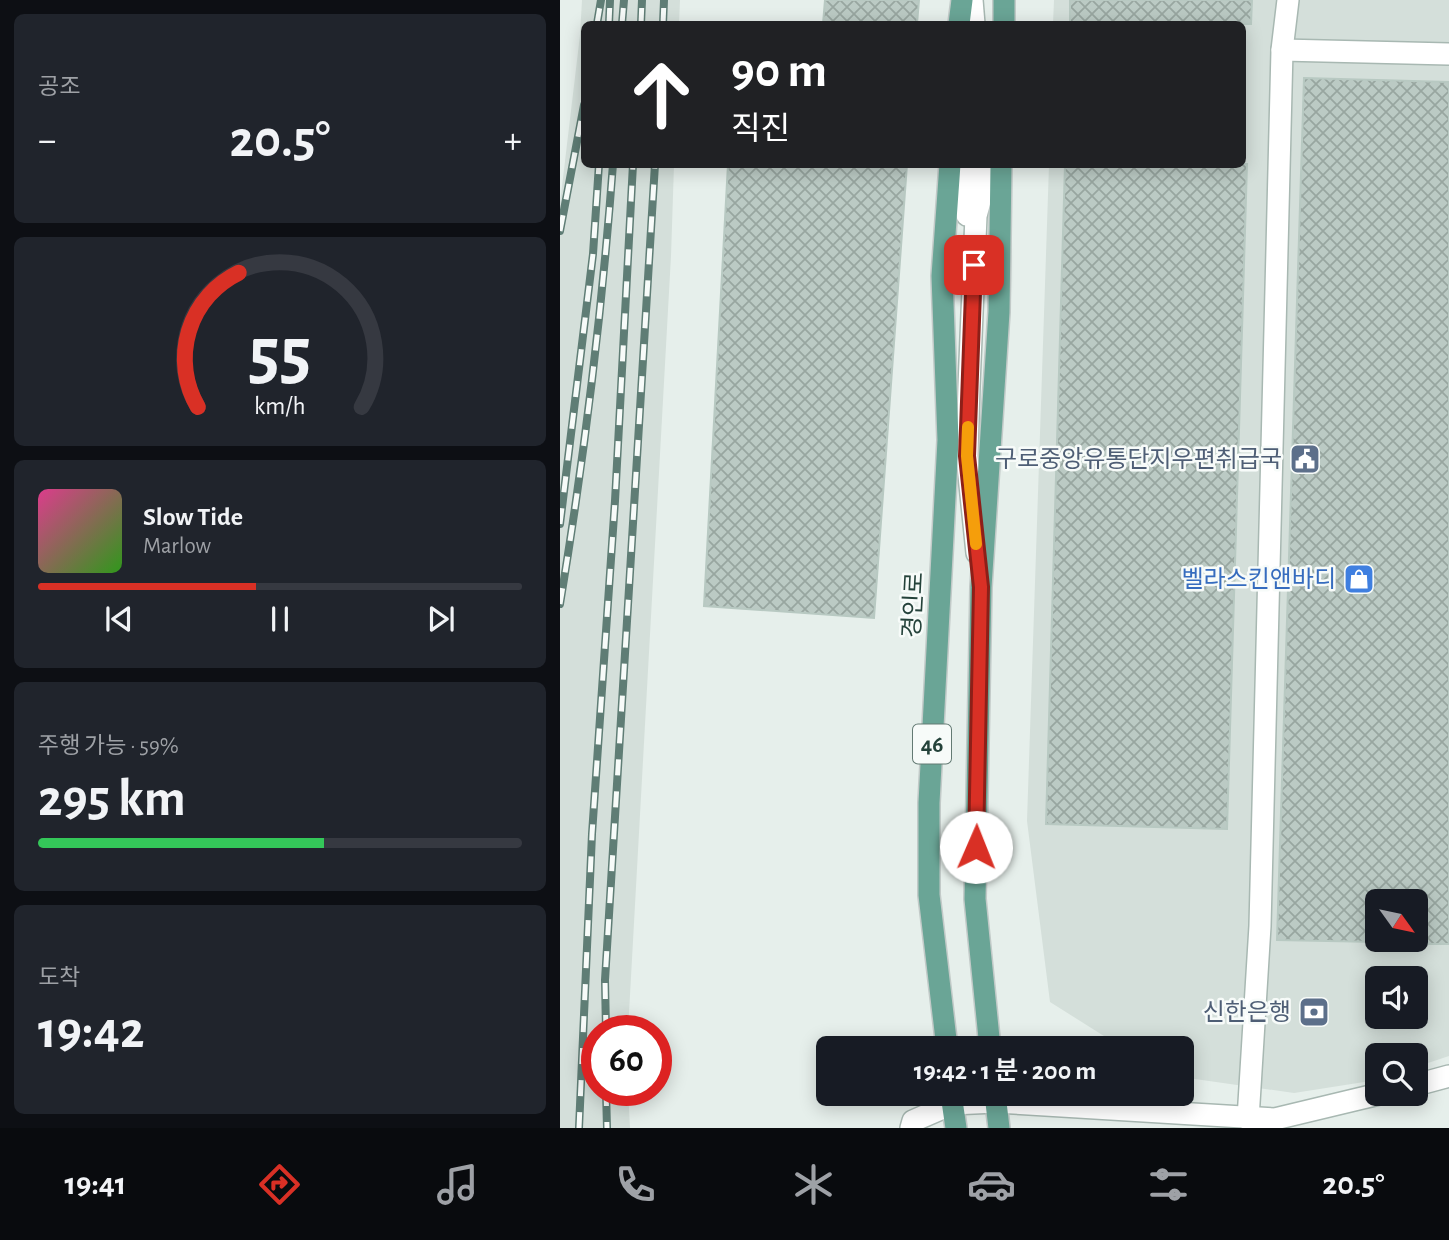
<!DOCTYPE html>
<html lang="ko">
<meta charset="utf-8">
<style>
body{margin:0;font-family:"Alegreya Sans","Noto Sans KR",sans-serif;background:#20242c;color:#f1f3f6;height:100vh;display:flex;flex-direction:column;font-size:26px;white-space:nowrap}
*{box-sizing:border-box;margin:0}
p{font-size:23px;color:#9ea1a6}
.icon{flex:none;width:38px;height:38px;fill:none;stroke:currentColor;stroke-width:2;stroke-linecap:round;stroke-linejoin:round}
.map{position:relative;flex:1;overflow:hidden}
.details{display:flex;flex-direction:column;gap:14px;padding:14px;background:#0d0f14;width:560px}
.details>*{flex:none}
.banner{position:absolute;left:21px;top:21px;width:665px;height:147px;border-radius:10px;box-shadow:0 4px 18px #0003;background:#202124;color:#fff;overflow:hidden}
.needle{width:46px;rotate:123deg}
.controls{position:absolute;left:805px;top:889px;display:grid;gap:14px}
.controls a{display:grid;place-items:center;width:63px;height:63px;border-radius:10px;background:#171b24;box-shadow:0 4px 18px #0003;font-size:35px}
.speed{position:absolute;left:21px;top:1015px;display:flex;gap:14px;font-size:35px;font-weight:700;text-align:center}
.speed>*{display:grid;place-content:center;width:91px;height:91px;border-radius:50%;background:#171b24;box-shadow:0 4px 18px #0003;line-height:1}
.speed .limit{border:10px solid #d22;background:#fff;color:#111}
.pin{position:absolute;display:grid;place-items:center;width:60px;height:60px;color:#fff;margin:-30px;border-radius:14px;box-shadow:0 4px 10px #0006}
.me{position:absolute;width:77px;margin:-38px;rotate:1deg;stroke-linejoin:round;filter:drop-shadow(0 0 5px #0008)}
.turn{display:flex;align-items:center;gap:24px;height:147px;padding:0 35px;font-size:32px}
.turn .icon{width:91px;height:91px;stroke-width:2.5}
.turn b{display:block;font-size:49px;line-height:60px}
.big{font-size:52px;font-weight:600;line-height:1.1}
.details .tile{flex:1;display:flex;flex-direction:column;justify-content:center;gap:10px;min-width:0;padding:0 24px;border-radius:10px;background:#20242c}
.details .dial{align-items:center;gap:0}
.dial svg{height:182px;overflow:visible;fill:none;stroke:#363941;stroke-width:7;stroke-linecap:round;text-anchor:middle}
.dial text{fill:#f1f3f6;stroke:none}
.song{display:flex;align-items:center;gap:21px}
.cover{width:84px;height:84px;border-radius:10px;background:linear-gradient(135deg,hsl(330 70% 55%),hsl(110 70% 35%))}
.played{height:7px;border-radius:4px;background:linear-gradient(90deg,#d93025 45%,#363941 45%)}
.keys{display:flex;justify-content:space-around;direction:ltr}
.heat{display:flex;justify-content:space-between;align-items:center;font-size:38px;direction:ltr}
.charge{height:10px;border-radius:5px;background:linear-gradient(90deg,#34c759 59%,#363941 0)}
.trip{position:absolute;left:256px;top:1036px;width:378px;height:70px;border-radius:10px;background:#171b24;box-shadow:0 4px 18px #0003;font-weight:600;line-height:70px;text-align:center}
.dock{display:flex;height:112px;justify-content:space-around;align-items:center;background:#090b0e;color:#9ea1a6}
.dock .icon{width:49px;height:49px}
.dock .on{color:#d93025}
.dock b{font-size:32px;color:#f1f3f6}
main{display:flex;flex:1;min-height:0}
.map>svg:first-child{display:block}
.built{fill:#d4dfda;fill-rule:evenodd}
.building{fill:url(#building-cross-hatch);stroke:#b8c9c2;stroke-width:2}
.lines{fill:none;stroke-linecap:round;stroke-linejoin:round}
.minor-casing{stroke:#a8b8b2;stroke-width:24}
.major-casing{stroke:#c2cac8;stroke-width:24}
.minor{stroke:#fff;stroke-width:21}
.major{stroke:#6aa596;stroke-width:21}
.rail-casing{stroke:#5f7d75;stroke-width:8}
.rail{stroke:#f7fbf9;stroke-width:5;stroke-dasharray:16;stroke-linecap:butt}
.route-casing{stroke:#8d1f18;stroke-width:18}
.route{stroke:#d93025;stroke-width:12}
.slow{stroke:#f59e0b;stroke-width:12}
.labels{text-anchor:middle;stroke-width:5;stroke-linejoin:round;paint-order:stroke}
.shield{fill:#f7fbf9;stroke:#637a73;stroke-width:2}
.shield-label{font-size:23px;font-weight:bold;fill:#24423a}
.service-label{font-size:24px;fill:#4e5e75;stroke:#f7fbf9;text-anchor:end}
.shop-label{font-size:24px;fill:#366cbe;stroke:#f7fbf9;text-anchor:end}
.street-label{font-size:24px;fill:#24423a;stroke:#f7fbf9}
</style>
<main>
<section class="details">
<div class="tile"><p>공조</p>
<div class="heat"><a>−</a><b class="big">20.5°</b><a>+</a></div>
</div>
<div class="tile dial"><svg viewBox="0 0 100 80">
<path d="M14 69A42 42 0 1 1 86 69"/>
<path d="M14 69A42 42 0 0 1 32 10" stroke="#d93025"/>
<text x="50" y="56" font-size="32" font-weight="700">55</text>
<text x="50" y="72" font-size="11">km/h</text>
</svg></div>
<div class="tile">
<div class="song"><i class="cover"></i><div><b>Slow Tide</b><p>Marlow</p></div></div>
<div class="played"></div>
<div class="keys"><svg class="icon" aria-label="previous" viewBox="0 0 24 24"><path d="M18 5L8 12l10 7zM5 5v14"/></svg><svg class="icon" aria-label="pause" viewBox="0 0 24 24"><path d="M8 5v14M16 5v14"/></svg><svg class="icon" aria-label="next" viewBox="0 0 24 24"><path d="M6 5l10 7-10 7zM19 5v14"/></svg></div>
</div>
<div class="tile"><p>주행 가능 · 59%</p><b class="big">295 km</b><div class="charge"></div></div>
<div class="tile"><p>도착</p><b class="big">19:42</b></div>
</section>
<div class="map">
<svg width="889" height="1128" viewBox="0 0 889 1128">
<defs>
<pattern id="building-cross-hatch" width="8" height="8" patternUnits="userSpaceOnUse" patternTransform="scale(1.75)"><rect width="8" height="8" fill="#bbcac4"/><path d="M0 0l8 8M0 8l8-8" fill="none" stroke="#98a6a0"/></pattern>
</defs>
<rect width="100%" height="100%" fill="#e6efeb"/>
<!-- built -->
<g class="built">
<polygon points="22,0 120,0 119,24 24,24 24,164 114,165 111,256 68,1031 37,1031 37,1090 68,1090 70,1128 0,1128 0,203 20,35"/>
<path d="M494 0H889V1056L856 1067V1055H817V1080L734 1093 621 1077V1048H563L490 1002 467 821 489 165 682 164V24H493ZM817 901H856V940H817ZM817 978H856V1017H817Z"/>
</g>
<!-- building -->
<g class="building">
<polygon points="265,0 359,0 357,24 263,24"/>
<polygon points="510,0 692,0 691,24 510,24"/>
<polygon points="744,78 889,82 889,944 856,944 856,901 817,901 817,942 717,940"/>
<polygon points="168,164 347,164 314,618 144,606"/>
<polygon points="505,164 687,164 667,829 486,824"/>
</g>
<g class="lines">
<!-- minor casing -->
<g class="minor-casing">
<g id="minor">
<polyline points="412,0 414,24"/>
<polyline points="722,50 889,54"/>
<polyline points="407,215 409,164"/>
<polyline points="417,553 407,456 409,386 416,216 430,164"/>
<polyline points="856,1085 889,1076"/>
<polyline points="688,1119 700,926 722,50 728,0"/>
<polyline points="351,1128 353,1121 392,1104 436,1102 715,1119 819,1094"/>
</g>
</g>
<!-- major casing -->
<g class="major-casing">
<g id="major">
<polyline points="399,24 402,0"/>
<polyline points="444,24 444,0"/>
<polyline points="387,1048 369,895 369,803 388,440 382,276 390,164"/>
<polyline points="430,1048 415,899 421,587 439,312 441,164"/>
<polyline points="391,1094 396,1128"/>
<polyline points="435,1094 439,1128"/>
</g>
</g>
<!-- minor -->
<use href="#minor" class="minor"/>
<!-- major -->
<use href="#major" class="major"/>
<!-- rail casing -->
<g class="rail-casing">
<g id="rail">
<polyline points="37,24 41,0"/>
<polyline points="49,24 50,0"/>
<polyline points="62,24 64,0"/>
<polyline points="81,24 82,0"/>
<polyline points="103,24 104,0"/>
<polyline points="0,231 24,105"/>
<polyline points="0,524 33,254 39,164"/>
<path d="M0 604C24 459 42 312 53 164"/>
<polyline points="46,1031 45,980 95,164"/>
<polyline points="46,1090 47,1128"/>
<polyline points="19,1128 32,834 55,501 73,164"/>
</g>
</g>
<!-- rail -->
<use href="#rail" class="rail"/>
</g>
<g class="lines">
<!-- route casing -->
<g class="route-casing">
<polyline id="route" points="414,265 407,456 421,587 416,847"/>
</g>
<!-- route -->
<use href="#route" class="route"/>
<!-- slow -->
<polyline class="slow" points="408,427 407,456 416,544"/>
</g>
<!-- icons -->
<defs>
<g id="civic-square" transform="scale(1.575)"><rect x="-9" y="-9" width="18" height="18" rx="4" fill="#5c6f8a" stroke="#f7fbf9"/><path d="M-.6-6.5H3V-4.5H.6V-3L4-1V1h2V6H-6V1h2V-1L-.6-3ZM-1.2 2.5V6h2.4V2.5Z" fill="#fff"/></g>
<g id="shop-square" transform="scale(1.575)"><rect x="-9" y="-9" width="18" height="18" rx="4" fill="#3f7fe0" stroke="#f7fbf9"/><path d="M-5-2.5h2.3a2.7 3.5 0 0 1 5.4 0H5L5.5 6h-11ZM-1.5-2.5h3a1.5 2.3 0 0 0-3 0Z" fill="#fff"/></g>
<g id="bank-square" transform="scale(1.575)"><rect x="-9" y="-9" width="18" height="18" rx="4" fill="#5c6f8a" stroke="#f7fbf9"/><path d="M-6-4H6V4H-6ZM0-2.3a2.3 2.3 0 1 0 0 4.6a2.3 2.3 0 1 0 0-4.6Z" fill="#fff"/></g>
</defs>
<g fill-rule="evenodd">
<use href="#civic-square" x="745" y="459"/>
<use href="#shop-square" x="799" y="579"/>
<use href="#bank-square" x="754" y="1012"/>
</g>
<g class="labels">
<!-- shield labels -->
<rect class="shield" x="353" y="724.5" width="38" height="39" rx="5"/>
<g class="shield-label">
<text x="372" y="752">46</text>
</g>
<!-- service labels -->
<g class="service-label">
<text x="722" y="467">구로중앙유통단지우편취급국</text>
<text x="731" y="1020">신한은행</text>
</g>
<!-- shop labels -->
<g class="shop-label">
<text x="776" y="587">벨라스킨앤바디</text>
</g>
<!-- street labels -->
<g class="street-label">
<text transform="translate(353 605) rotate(-87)" y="8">경인로</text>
</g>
</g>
</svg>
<div class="controls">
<a><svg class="needle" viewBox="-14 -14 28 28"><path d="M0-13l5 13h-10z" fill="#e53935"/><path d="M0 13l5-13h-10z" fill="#9ea1a6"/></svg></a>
<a><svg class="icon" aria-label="sound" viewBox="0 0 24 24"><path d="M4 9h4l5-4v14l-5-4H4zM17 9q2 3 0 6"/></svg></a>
<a><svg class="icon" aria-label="search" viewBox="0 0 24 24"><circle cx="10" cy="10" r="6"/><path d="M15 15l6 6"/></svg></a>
</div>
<div class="speed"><div class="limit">60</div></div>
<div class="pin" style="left:414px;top:265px;background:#d93025"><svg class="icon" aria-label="arrive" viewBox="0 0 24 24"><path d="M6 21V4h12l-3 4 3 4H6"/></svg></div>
<svg class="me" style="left:416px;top:847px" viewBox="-20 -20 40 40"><circle r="19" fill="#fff"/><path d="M0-13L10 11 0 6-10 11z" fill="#d93025"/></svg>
<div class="trip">19:42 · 1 분 · 200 m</div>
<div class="banner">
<div class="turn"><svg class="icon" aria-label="ahead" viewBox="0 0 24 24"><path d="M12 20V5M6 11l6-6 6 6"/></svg><div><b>90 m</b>직진</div></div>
</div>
</div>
</main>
<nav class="dock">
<b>19:41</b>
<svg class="icon on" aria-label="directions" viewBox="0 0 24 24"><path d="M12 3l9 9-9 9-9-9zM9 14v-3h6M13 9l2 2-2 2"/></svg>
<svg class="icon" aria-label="music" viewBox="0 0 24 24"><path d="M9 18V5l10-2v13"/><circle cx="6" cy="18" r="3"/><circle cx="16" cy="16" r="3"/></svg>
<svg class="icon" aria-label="phone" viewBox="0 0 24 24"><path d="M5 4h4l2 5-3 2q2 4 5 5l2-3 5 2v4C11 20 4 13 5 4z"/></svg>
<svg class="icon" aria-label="climate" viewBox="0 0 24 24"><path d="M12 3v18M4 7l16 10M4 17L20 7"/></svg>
<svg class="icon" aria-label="car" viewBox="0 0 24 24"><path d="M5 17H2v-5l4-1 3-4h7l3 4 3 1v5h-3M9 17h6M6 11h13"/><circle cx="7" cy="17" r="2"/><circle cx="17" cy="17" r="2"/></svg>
<svg class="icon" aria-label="filters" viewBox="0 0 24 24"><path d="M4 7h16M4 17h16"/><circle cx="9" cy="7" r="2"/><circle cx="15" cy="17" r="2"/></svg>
<b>20.5°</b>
</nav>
